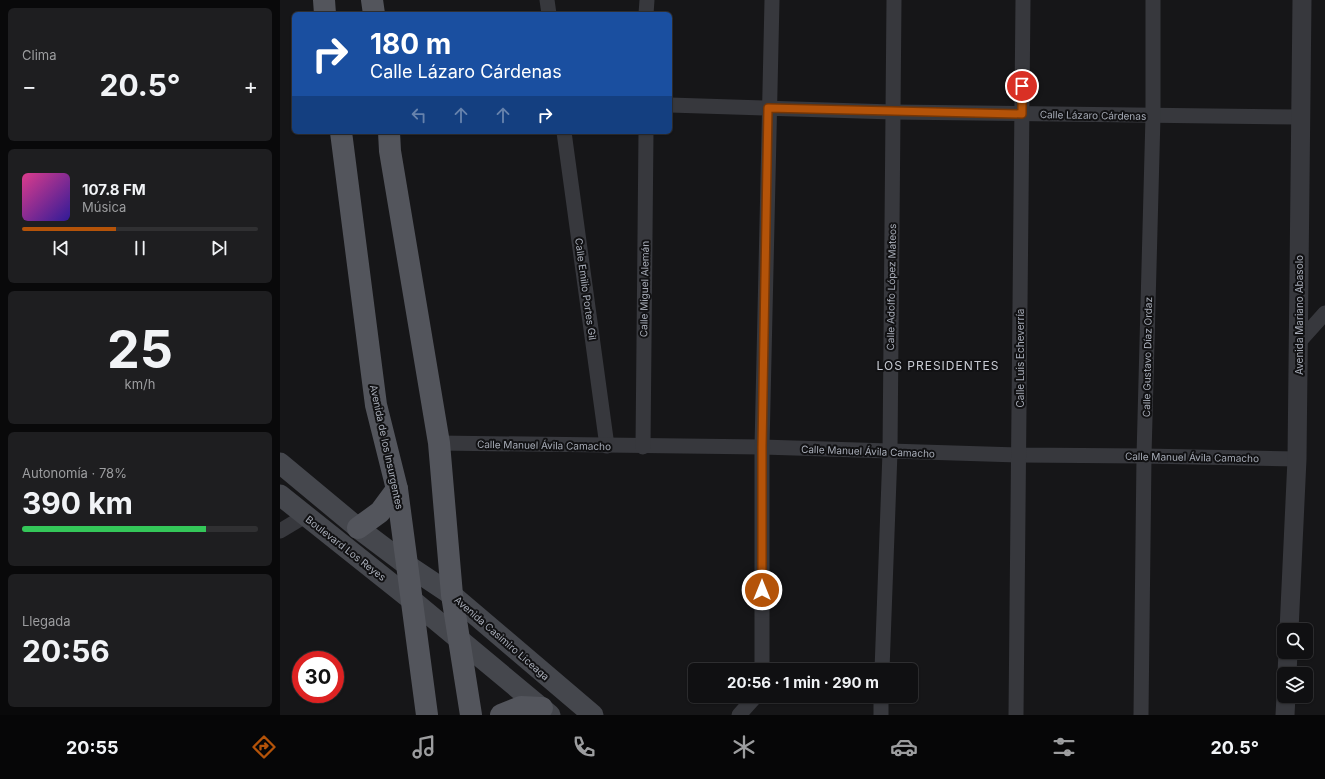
<!DOCTYPE html>
<html lang="es">
<meta charset="utf-8">
<style>
body{margin:0;font-family:Inter,sans-serif;background:#1e1e20;color:#f1f3f6;height:100vh;display:flex;flex-direction:column;font-size:15px;white-space:nowrap}
*{box-sizing:border-box;margin:0}
p{font-size:13px;color:#9c9d9f}
.icon{flex:none;width:22px;height:22px;fill:none;stroke:currentColor;stroke-width:2;stroke-linecap:round;stroke-linejoin:round}
.map{position:relative;flex:1;overflow:hidden}
.details{display:flex;flex-direction:column;gap:8px;padding:8px;background:#09090a;width:280px}
.details>*{flex:none}
.banner{position:absolute;left:12px;top:12px;width:380px;height:122px;border-radius:6px;box-shadow:0 1px 3px #0004,0 0 0 1px #303032;background:#1a4fa0;color:#fff;overflow:hidden}
.buttons{position:absolute;left:997px;top:623px;display:grid;gap:8px}
.buttons a{display:grid;place-items:center;width:36px;height:36px;border-radius:6px;background:#101012;box-shadow:0 1px 3px #0004,0 0 0 1px #303032;font-size:20px}
.speed{position:absolute;left:12px;top:651px;display:flex;gap:8px;font-size:20px;font-weight:700;text-align:center}
.speed>*{display:grid;place-content:center;width:52px;height:52px;border-radius:50%;background:#101012;box-shadow:0 1px 3px #0004,0 0 0 1px #303032;line-height:1}
.speed .limit{border:6px solid #d22;background:#fff;color:#111}
.pin{position:absolute;display:grid;place-items:center;width:34px;height:34px;color:#fff;margin:-17px;border:2px solid #fff;border-radius:50%;box-shadow:0 1px 4px #0007}
.me{position:absolute;width:44px;margin:-22px;rotate:0deg;stroke-linejoin:round;filter:drop-shadow(0 0 3px #0008)}
.turn{display:flex;align-items:center;gap:14px;height:84px;padding:0 12px;font-size:18px}
.turn .icon{width:52px;height:52px;stroke-width:2.5}
.turn b{display:block;font-size:28px;line-height:34px}
.lanes{display:flex;align-items:center;height:38px;padding:0 12px;background:#0003;justify-content:center;gap:20px;direction:ltr}
.lanes .off{opacity:.35}
.big{font-size:30px;font-weight:700;line-height:1.1}
.details .card{flex:1;display:flex;flex-direction:column;justify-content:center;gap:6px;min-width:0;padding:0 14px;border-radius:6px;background:#1e1e20}
.details .dial{align-items:center;gap:0}
.dial b{font-size:52px;line-height:1}
.song{display:flex;align-items:center;gap:12px}
.cover{width:48px;height:48px;border-radius:6px;background:linear-gradient(135deg,hsl(330 70% 55%),hsl(250 70% 35%))}
.played{height:4px;border-radius:2px;background:linear-gradient(90deg,#b45309 40%,#303032 40%)}
.keys{display:flex;justify-content:space-around;direction:ltr}
.heat{display:flex;justify-content:space-between;align-items:center;font-size:22px;direction:ltr}
.charge{height:6px;border-radius:3px;background:linear-gradient(90deg,#34c759 78%,#303032 0)}
.trip{position:absolute;left:408px;top:663px;width:230px;height:40px;border-radius:6px;background:#101012;box-shadow:0 1px 3px #0004,0 0 0 1px #303032;font-weight:700;line-height:40px;text-align:center}
.menu{display:flex;height:64px;justify-content:space-around;align-items:center;background:#060607;color:#9c9d9f}
.menu .icon{width:28px;height:28px}
.menu .selected{color:#b45309}
.menu b{font-size:18px;color:#f1f3f6}
main{display:flex;flex:1;min-height:0}
.map>svg:first-child{display:block}
.lines{fill:none;stroke-linecap:round;stroke-linejoin:round}
.minor{stroke:#37383d;stroke-width:15}
.tertiary{stroke:#37383d;stroke-width:19}
.secondary{stroke:#45474d;stroke-width:21}
.primary{stroke:#53555c;stroke-width:22}
.route-casing{stroke:#753606;stroke-width:10}
.route{stroke:#b45309;stroke-width:7}
.labels{text-anchor:middle;stroke-width:4;stroke-linejoin:round;paint-order:stroke}
.street-label{font-size:10px;fill:#a8adb8;stroke:#111113}
.quarter-label{font-size:12px;letter-spacing:1px;fill:#c9ccd4;stroke:#111113}
</style>
<main>
<section class="details">
<div class="card"><p>Clima</p>
<div class="heat"><a>−</a><b class="big">20.5°</b><a>+</a></div>
</div>
<div class="card">
<div class="song"><i class="cover"></i><div><b>107.8 FM</b><p>Música</p></div></div>
<div class="played"></div>
<div class="keys"><svg class="icon" aria-label="previous" viewBox="0 0 24 24"><path d="M18 5L8 12l10 7zM5 5v14"/></svg><svg class="icon" aria-label="pause" viewBox="0 0 24 24"><path d="M8 5v14M16 5v14"/></svg><svg class="icon" aria-label="next" viewBox="0 0 24 24"><path d="M6 5l10 7-10 7zM19 5v14"/></svg></div>
</div>
<div class="card dial"><b>25</b><p>km/h</p></div>
<div class="card"><p>Autonomía · 78%</p><b class="big">390 km</b><div class="charge"></div></div>
<div class="card"><p>Llegada</p><b class="big">20:56</b></div>
</section>
<div class="map">
<svg width="1045" height="715" viewBox="0 0 1045 715">
<rect width="100%" height="100%" fill="#161618"/>
<g class="lines">
<!-- minor -->
<g class="minor">
<polyline points="267,0 269,14"/>
<polyline points="366,14 367,0"/>
<polyline points="390,105 613,112 1019,117"/>
<polyline points="284,132 327,446"/>
<polyline points="1019,342 1045,313"/>
<polyline points="159,443 482,447 739,455 864,456 1017,459"/>
<polyline points="363,447 366,132"/>
<polyline points="0,531 25,516"/>
<polyline points="482,670 482,447 492,0"/>
<polyline points="602,670 610,452 614,0"/>
<polyline points="459,715 476,696"/>
<polyline points="601,715 601,696"/>
<polyline points="736,715 743,0"/>
<polyline points="861,715 864,456 873,116 873,0"/>
</g>
<!-- tertiary -->
<g class="tertiary">
<polyline points="1009,630 1017,459 1022,0"/>
<polyline points="1007,674 1008,652"/>
<polyline points="1005,715 1006,696"/>
</g>
<!-- secondary -->
<g class="secondary">
<polyline points="0,463 78,528 127,565 172,595 313,715"/>
<polyline points="0,495 133,601 270,715"/>
</g>
<!-- primary -->
<g class="primary">
<polyline points="44,0 45,14"/>
<polyline points="92,0 94,14"/>
<polyline points="61,132 96,405 117,489 147,715"/>
<polyline points="109,132 110,151 159,443 172,595 191,715"/>
<polyline points="78,528 100,512 117,489"/>
<polyline points="221,715 241,707 262,708"/>
</g>
</g>
<g class="lines">
<!-- route casing -->
<g class="route-casing">
<polyline id="route" points="482,590 482,447 488,108 742,114 742,86"/>
</g>
<!-- route -->
<use href="#route" class="route"/>
</g>
<g class="labels">
<!-- street labels -->
<g class="street-label">
<text transform="translate(813 115) rotate(1)" y="4">Calle Lázaro Cárdenas</text>
<text transform="translate(611 287) rotate(-89)" y="4">Calle Adolfo López Mateos</text>
<text transform="translate(306 289) rotate(82)" y="4">Calle Emilio Portes Gil</text>
<text transform="translate(364 289) rotate(-89)" y="4">Calle Miguel Alemán</text>
<text transform="translate(1019 315) rotate(-90)" y="4">Avenida Mariano Abasolo</text>
<text transform="translate(867 357) rotate(-89)" y="4">Calle Gustavo Díaz Ordaz</text>
<text transform="translate(740 358) rotate(-90)" y="4">Calle Luis Echeverría</text>
<text transform="translate(264 445) rotate(1)" y="4">Calle Manuel Ávila Camacho</text>
<text transform="translate(107 447) rotate(78)" y="4">Avenida de los Insurgentes</text>
<text transform="translate(588 451) rotate(2)" y="4">Calle Manuel Ávila Camacho</text>
<text transform="translate(912 457) rotate(1)" y="4">Calle Manuel Ávila Camacho</text>
<text transform="translate(66 548) rotate(38)" y="4">Boulevard Los Reyes</text>
<text transform="translate(222 638) rotate(41)" y="4">Avenida Casimiro Liceaga</text>
</g>
<!-- quarter labels -->
<g class="quarter-label">
<text x="658" y="370">LOS PRESIDENTES</text>
</g>
</g>
</svg>
<div class="buttons">
<a><svg class="icon" aria-label="search" viewBox="0 0 24 24"><circle cx="10" cy="10" r="6"/><path d="M15 15l6 6"/></svg></a>
<a><svg class="icon" aria-label="layers" viewBox="0 0 24 24"><path d="M12 4l9 5-9 5-9-5zM3 14l9 5 9-5"/></svg></a>
</div>
<div class="speed"><div class="limit">30</div></div>
<div class="pin" style="left:742px;top:86px;background:#d93025"><svg class="icon" aria-label="arrive" viewBox="0 0 24 24"><path d="M6 21V4h12l-3 4 3 4H6"/></svg></div>
<svg class="me" style="left:482px;top:590px" viewBox="-20 -20 40 40"><circle r="17" fill="#b45309" stroke="#fff" stroke-width="3"/><path d="M0-11L8 9 0 5-8 9z" fill="#fff"/></svg>
<div class="trip">20:56 · 1 min · 290 m</div>
<div class="banner">
<div class="turn"><svg class="icon" aria-label="right" viewBox="0 0 24 24"><path d="M7 20v-9h11M14 6l5 5-5 5"/></svg><div><b>180 m</b>Calle Lázaro Cárdenas</div></div>
<div class="lanes"><svg class="icon off" aria-label="left" viewBox="0 0 24 24"><path d="M17 20v-9H6M10 6l-5 5 5 5"/></svg><svg class="icon off" aria-label="ahead" viewBox="0 0 24 24"><path d="M12 20V5M6 11l6-6 6 6"/></svg><svg class="icon off" aria-label="ahead" viewBox="0 0 24 24"><path d="M12 20V5M6 11l6-6 6 6"/></svg><svg class="icon" aria-label="right" viewBox="0 0 24 24"><path d="M7 20v-9h11M14 6l5 5-5 5"/></svg></div>
</div>
</div>
</main>
<nav class="menu">
<b>20:55</b>
<svg class="icon selected" aria-label="directions" viewBox="0 0 24 24"><path d="M12 3l9 9-9 9-9-9zM9 14v-3h6M13 9l2 2-2 2"/></svg>
<svg class="icon" aria-label="music" viewBox="0 0 24 24"><path d="M9 18V5l10-2v13"/><circle cx="6" cy="18" r="3"/><circle cx="16" cy="16" r="3"/></svg>
<svg class="icon" aria-label="phone" viewBox="0 0 24 24"><path d="M5 4h4l2 5-3 2q2 4 5 5l2-3 5 2v4C11 20 4 13 5 4z"/></svg>
<svg class="icon" aria-label="climate" viewBox="0 0 24 24"><path d="M12 3v18M4 7l16 10M4 17L20 7"/></svg>
<svg class="icon" aria-label="car" viewBox="0 0 24 24"><path d="M5 17H2v-5l4-1 3-4h7l3 4 3 1v5h-3M9 17h6M6 11h13"/><circle cx="7" cy="17" r="2"/><circle cx="17" cy="17" r="2"/></svg>
<svg class="icon" aria-label="filters" viewBox="0 0 24 24"><path d="M4 7h16M4 17h16"/><circle cx="9" cy="7" r="2"/><circle cx="15" cy="17" r="2"/></svg>
<b>20.5°</b>
</nav>
